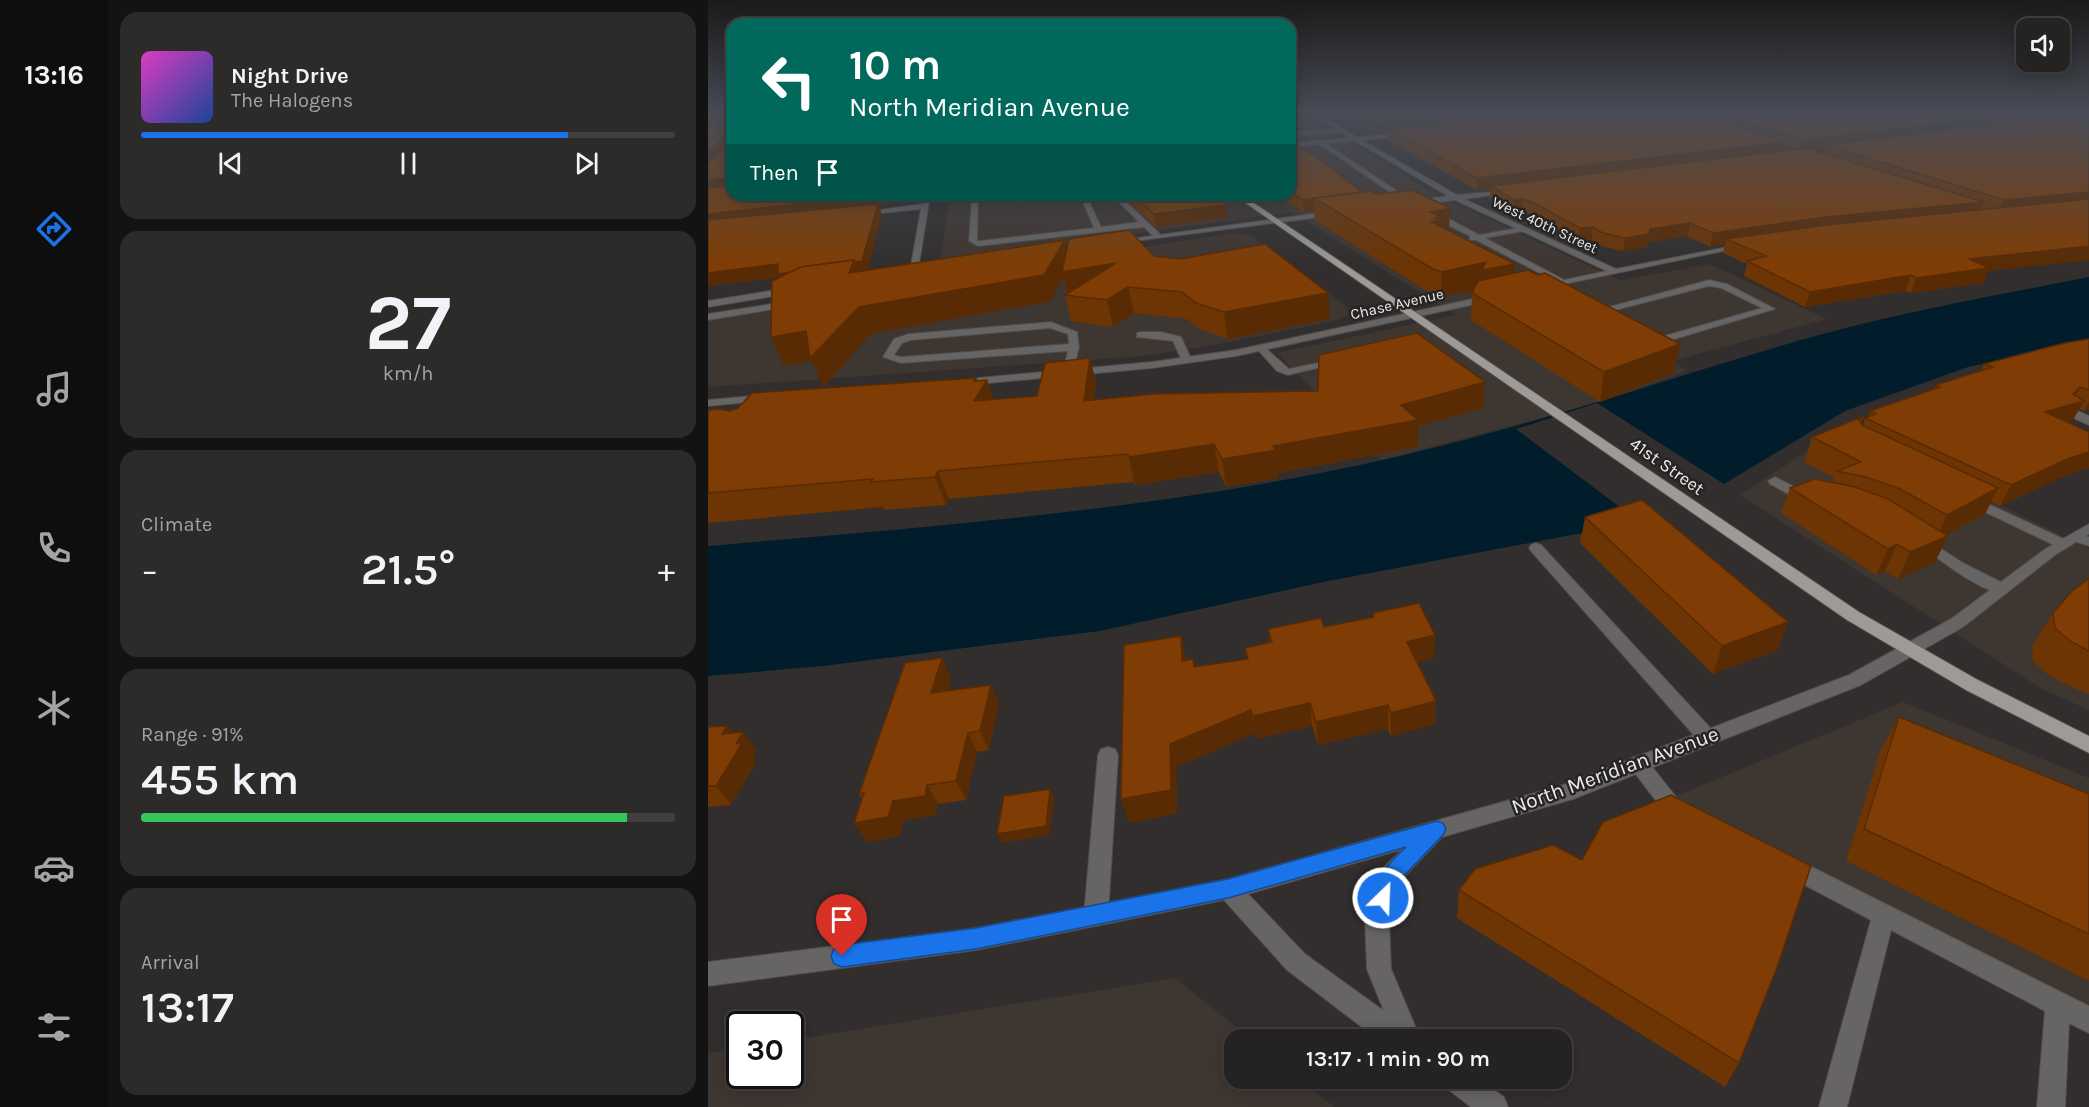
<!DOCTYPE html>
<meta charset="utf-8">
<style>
body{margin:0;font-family:Karla,sans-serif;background:#2d2a2a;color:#f1f3f6;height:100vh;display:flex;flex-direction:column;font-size:22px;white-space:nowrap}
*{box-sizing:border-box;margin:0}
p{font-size:20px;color:#a3a4a5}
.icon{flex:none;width:33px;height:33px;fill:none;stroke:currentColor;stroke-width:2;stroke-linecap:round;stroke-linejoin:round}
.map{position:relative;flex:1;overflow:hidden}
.side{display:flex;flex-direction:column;gap:12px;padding:12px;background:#141313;width:600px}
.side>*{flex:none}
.hud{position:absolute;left:18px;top:18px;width:570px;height:183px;border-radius:18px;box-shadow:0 3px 15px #0003,0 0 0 2px #423f40;background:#00695c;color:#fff;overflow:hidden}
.fabs{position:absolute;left:1308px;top:18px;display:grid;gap:12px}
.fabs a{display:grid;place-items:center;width:54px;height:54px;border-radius:12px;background:#252222;box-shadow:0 3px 15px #0003,0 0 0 2px #423f40;font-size:30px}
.speed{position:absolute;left:18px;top:1011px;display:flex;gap:12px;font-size:30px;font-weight:700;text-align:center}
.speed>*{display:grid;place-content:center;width:78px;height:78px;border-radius:50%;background:#252222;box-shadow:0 3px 15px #0003,0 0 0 2px #423f40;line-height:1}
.speed .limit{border:3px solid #111;border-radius:9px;background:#fff;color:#111}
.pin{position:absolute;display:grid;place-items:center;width:51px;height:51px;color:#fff;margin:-62px -26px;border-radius:50% 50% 50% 0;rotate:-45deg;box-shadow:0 0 6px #0007}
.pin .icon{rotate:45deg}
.me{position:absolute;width:66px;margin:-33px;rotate:24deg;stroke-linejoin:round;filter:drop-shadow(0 0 4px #0008)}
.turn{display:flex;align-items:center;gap:21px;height:126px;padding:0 24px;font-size:27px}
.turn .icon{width:78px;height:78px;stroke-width:2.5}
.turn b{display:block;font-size:42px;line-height:51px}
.then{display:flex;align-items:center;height:57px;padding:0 24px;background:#0003;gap:12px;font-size:22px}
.big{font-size:45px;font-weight:600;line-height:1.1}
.side .tile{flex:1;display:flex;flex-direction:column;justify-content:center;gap:9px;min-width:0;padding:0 21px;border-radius:18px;background:#2d2a2a}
.side .dial{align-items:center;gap:0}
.dial b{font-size:78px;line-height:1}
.song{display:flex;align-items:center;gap:18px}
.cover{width:72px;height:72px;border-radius:9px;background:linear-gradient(135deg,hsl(310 70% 55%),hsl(220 70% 35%))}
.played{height:6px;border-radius:3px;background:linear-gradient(90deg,#1a73e8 80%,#423f40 80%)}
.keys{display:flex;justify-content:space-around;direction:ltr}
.heat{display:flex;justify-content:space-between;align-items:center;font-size:33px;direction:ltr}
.charge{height:9px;border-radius:4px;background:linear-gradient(90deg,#34c759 91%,#423f40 0)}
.trip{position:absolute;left:516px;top:1029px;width:348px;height:60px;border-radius:18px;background:#252222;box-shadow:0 3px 15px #0003,0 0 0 2px #423f40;font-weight:600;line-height:60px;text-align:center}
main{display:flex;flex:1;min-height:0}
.dock{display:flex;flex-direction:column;width:108px;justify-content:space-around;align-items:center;background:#0f0e0e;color:#a3a4a5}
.dock .icon{width:42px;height:42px}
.dock .selected{color:#1a73e8}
.dock b{font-size:27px;color:#f1f3f6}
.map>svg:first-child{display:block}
.built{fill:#3e3631}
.water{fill:#011d2b}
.pier{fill:#312e2d}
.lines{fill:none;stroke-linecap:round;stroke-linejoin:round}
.lane-casing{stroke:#4f4c4b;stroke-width:2}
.street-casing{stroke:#4f4c4b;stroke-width:2}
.primary-casing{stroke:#4f4c4b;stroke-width:2}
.lane{fill:#666564;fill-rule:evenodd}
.street{fill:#666564;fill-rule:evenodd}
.primary{fill:#9d9a98;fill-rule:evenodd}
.wall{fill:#6d3404;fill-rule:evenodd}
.shaded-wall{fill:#592b04}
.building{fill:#7f3d05;stroke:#592b04;stroke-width:1.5}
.route{fill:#1a73e8;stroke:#114b97;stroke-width:1.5}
.labels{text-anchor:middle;stroke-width:5;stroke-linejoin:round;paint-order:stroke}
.far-street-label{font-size:15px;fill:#eceae9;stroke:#272523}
.street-label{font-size:18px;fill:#eceae9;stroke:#272523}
.near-street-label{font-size:21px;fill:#eceae9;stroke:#272523}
</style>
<main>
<nav class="dock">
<b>13:16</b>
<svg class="icon selected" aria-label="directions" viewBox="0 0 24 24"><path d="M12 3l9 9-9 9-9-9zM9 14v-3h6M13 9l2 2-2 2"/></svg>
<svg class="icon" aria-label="music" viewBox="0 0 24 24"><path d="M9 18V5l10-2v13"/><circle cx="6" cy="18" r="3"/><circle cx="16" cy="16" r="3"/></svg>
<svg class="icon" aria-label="phone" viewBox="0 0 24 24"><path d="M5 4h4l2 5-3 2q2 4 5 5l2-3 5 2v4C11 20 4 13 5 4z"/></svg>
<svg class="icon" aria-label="climate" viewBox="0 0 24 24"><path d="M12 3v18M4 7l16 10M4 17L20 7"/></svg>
<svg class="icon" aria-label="car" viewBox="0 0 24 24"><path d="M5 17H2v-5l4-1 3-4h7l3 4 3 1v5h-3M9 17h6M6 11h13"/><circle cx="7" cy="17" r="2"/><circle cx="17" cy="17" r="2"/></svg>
<svg class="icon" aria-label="filters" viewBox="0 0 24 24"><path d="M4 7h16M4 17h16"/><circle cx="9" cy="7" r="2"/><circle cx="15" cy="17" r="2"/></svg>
</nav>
<section class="side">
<div class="tile">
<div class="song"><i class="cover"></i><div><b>Night Drive</b><p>The Halogens</p></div></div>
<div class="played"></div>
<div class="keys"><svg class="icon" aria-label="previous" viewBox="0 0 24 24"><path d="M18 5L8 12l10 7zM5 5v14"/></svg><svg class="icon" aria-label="pause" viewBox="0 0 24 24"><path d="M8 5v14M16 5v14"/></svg><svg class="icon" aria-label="next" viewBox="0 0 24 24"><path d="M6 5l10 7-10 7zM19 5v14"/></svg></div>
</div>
<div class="tile dial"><b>27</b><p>km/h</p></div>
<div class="tile"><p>Climate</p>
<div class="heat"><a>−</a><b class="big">21.5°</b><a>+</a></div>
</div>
<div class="tile"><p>Range · 91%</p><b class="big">455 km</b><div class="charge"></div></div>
<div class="tile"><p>Arrival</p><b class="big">13:17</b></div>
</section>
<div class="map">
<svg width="1381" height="1107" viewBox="0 0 1381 1107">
<rect width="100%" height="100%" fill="#312e2d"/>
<!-- built -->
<g class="built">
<polygon points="582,111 593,111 730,196 912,280 1002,264 1119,319 964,361 979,371 891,403 673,460 569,353 748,315 584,212 233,261 242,195 582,195"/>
<polygon points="526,233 544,236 636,305 641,314 631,320 506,345 436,356 0,387 0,314"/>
<polygon points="1136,427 1381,549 1381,710 1334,689 1032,495"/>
<polygon points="1195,702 1381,778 1381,1032 944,806"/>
<polygon points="467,978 543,1039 526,1040 526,1078 591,1079 626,1107 0,1107 0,1053 31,1048 32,1076 82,1076 83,1040"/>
</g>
<!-- water -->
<path class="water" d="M1381 277V343L1260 367 1137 411 1016 484 927 523 615 582 392 631 115 666 0 676V546C231 526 462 509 688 457 832 424 969 375 1111 335 1199 311 1291 295 1381 277Z"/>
<!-- pier -->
<polygon class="pier" points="889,403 1016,484 1022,484 933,523 808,429"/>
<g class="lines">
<!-- lane casing -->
<g class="lane-casing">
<g id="lane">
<polygon points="635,129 633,132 582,136 582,132"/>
<polygon points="612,140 614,141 706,202 699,204 610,143"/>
<polygon points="264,195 270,195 269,240 271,241 386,228 372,195 378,195 393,227 431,222 404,195 411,195 454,236 447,238 436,227 270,246 261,241"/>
<polygon points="720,211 726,211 771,235 816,227 816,231 777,238 860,282 853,284 768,240 762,240 762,236 720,215"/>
<polygon points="1001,280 1019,284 1067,309 943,346 939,345 939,341 1054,308 1013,288 1001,286 884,316 879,313"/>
<polygon points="82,296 85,297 85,301 66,309 0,320 0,314 64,304"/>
<path d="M343 322 369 332 371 347 364 375 355 373 360 351 193 363 175 357 186 339 201 334ZM342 328 360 334 361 344 193 357 186 355 194 343 203 340Z"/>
<polygon points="433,332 453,332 473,337 484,361 475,363 465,341 429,337 429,333"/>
<polygon points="554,345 581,369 629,359 634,362 580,375 569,371 550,350 549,348"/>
<polygon points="1363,408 1381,416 1381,425 1359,415 1357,412"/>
<polygon points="1067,477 1103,495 1105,498 1103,501 1093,501 1062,484 1060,481"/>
<polygon points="1263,496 1360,541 1362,544 1355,548 1350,547 1258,503 1256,500"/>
<polygon points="1367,533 1381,537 1381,546 1362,540 1360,537"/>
<path d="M1215 537 1255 563 1299 585 1301 589 1299 593C1279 598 1227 556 1210 544L1208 541Z"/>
<polygon points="828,543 833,545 1007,733 1010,738 1007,743 1000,746 993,743 823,551 821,548 823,545"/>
<polygon points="400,747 407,749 410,755 400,915 396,923 388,926 380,923 376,915 390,755 393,749"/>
<polygon points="930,756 937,758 969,798 980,804 983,810 980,816 973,819 955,810 920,764 923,758"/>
<polygon points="1082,856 1381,1006 1381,1033 1361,1023 1357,1107 1329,1107 1337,1011 1183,930 1139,1107 1111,1107 1163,920 1074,873 1071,866 1074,859"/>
</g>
</g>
<!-- street casing -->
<g class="street-casing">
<g id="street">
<polygon points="600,111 605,111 649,137 702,133 700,136 654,140 749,195 802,190 800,193 756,199 908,269 1035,244 1039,246 832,289 832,285 899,271 747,200 702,205 705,201 740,196 647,141 582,147 582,143 642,138"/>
<polygon points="1299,111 1381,126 1381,130 1302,113"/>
<polygon points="216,195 222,195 210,271 206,274 202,271 213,209 154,215 150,213 214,204"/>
<polygon points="625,211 628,215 411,243 407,241"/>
<polygon points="81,288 84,289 84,293 0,307 0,301"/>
<polygon points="783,295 786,296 786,300 528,356 444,368 259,385 253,382 259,379 444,362 528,350"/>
<polygon points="56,395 62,398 60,400 0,406 0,400"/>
<path d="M1381 524V534L1347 555 1255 627 1153 685 865 799 734 837 691 882 681 920 683 969 713 1040H671L579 970 516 900 268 950 0 986V962L268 928 520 879 855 785 1141 675 1243 619 1337 549ZM695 849 673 870 657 920 659 969 676 1011 597 954 540 894Z"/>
<polygon points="733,1078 769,1078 796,1097 800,1107 763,1107 737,1087"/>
</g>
</g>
<!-- primary casing -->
<g class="primary-casing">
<polygon id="primary" points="526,195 534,195 1151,612 1270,680 1381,736 1381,753 1258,690 1139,620"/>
</g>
<!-- lane -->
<use href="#lane" class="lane"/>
<!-- street -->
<use href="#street" class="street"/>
<!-- primary -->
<use href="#primary" class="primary"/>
</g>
<!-- wall -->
<g class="wall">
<polygon points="0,111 24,111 24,195 190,195 188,201 178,202 177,206 171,206 174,215 159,271 359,249 446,256 622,319 520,339 492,329 479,319 426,313 405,327 363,321 357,295 359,293 355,277 343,301 162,334 116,387 104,361 76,366 71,277 0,286"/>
<path d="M609 111H1381V260L1280 271 1275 283 1203 293 1197 291 1097 307 1036 276 1039 264 1015 253 1017 244 1002 247 979 236 940 242 939 247 915 251 893 246 884 240 870 241 826 216 814 211 806 212 782 198V189L769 190 680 140V132L668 133 638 116 621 118ZM1078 145 1089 149 1076 150ZM1117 148 1115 153 1104 150Z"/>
<polygon points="582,140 654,192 668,194 741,231 806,273 966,373 892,402 763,320 764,293 766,290 733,297 725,295 607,220 606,211 596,212 567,195 582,195"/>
<polygon points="413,195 509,195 518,205 519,218 448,227"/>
<polygon points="1381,339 1381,410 1376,411 1371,409 1365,420 1359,422 1347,480 1292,506 1283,502 1277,514 1238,535 1240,536 1227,562 1190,579 1177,571 1168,575 1073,513 1082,488 1125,482 1126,478 1096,462 1104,437 1156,416 1153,423 1155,425 1157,418 1160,417 1162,411 1226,389 1228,385 1273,371 1276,364"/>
<polygon points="382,358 388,383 386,400 775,408 710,426 710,447 570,473 571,478 518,487 511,472 427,485 426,482 241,499 238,505 176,510 175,507 0,523 0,410 22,411 268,378 269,380 279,380 285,400 329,396"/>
<polygon points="877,517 1070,650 1005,674 872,543"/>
<polygon points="1381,578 1381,694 1368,689 1340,675 1325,661 1324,646 1345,613"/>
<polygon points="665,613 727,635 726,658 709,662 728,701 727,724 683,736 680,729 610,745 604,726 548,739 547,733 468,767 469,813 421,823 485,659 487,667 539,659 537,648 562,643 560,629 616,627 665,617"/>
<polygon points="243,677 239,691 283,685 291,703 281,750 269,752 258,800 230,804 227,815 196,820 192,836 159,842 154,799 151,794"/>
<polygon points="1191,717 1381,794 1381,981 1138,861 1173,749"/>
<polygon points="0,727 24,733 35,732 49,751 45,758 48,762 23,805 0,807"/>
<polygon points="751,890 1031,1063 1017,1087 749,918"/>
</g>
<!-- shaded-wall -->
<g class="shaded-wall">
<polygon points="582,111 607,111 608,119 582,121"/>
<polygon points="620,111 638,111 638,116 621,118"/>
<polygon points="810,111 920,111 680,129 680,132 668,133 668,123"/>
<polygon points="1336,111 1332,121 1118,145 1117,148 1095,151 1098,140"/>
<polygon points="1352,111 1381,111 1381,115 1348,119"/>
<polygon points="20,113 24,122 0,123 0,114"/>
<polygon points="18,135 22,144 0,166 0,152"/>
<polygon points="1078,142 1076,153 783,186 782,189 769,190 769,178"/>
<polygon points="19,178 24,189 0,191 0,180"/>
<polygon points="1381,192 1381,204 1290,213 1296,200"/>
<polygon points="169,195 190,195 188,201 178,202 177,206 171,206 174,215 159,274 76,287 71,277 0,286 0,273 70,264 146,260 154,261 0,226 0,214"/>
<polygon points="606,198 606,211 596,212 595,200"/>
<polygon points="815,199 814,211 806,212 806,200"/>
<polygon points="1276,202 1271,214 1018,239 1017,244 1002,247 1005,233 1118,217"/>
<polygon points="518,205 519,218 448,227 446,214"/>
<polygon points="742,208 741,231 723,245 722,212"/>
<polygon points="982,223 979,236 940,242 939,247 915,251 917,238 942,229"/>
<polygon points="885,227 884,240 870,241 872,228"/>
<polygon points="357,240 363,264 408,263 360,295 355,277 343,301 162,334 116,387 104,361 76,366 63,337 151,307"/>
<polygon points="1381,246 1381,260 1280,271 1275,283 1203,293 1208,278 1261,259"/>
<polygon points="778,262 807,264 805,289 773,288 733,297 734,272"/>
<polygon points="1203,275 1197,291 1097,307 1102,292"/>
<polygon points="420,287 426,313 405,327 399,300"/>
<polygon points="620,293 622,319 520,339 516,312"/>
<polygon points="972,344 966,373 892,402 896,372"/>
<polygon points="382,358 388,383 383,428 376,401"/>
<polygon points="268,378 272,391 279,380 287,405 266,401 266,381"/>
<polygon points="777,382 775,408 710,426 710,447 570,473 571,478 518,487 514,459 693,405"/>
<polygon points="1372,387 1363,404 1376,401 1365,420 1326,431 1337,412 1365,394"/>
<polygon points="1381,402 1381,410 1376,411"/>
<polygon points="506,444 511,472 427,485 421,457"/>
<polygon points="1381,452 1381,468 1347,480 1292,506 1303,485 1359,459"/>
<polygon points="230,471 241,499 238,505 227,477"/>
<polygon points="1290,488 1277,514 1227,541 1239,515"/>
<polygon points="1240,536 1227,562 1190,579 1202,552"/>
<polygon points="1189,544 1177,571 1168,575 1180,549"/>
<polygon points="1080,622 1070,650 1005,674 1014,646"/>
<polygon points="727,635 726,658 699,665 699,642"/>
<polygon points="473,636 478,658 479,684 474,661"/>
<polygon points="234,658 243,677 232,712 223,693"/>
<polygon points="283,685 291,703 281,750 272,731"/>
<polygon points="728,701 727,724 683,736 683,713"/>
<polygon points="602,703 604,726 548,739 545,716"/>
<polygon points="680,705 680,729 610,745 608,722"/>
<polygon points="543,710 547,733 468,767 469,813 421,823 413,799 462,744"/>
<polygon points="19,726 30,741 35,732 49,751 45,758 48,762 23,805 8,786 14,734"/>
<polygon points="260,733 269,752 258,800 248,781"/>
<polygon points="219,785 230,804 227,815 196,820 192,836 159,842 146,823 185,801"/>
<polygon points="342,789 346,798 342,835 294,843 289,834"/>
</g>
<!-- building -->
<g class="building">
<polygon points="0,111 24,111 24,195 169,195 0,214 0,188 19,186 21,180 19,178 0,180 0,163 21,143 22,135 18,135 0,152 0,122 22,119 20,113 0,114"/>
<polygon points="646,111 810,111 668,123"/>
<polygon points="871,111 978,111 1078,142 769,178 680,129"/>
<polygon points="996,111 1336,111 1098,140"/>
<polygon points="1381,112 1381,192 1296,200 1118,145"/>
<polygon points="582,140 619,165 654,192 595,200 582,192"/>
<polygon points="1098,148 1276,202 1118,217 1005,233 982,223 942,229 941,234 917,238 895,233 885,227 872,228 828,204 815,199 806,200 783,186"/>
<polygon points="704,190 742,208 722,212 733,217 727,218 731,220 723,222 807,264 774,270 778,262 734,272 725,269 606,198 664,191 668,194"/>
<polygon points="425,195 509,195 518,205 446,214"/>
<polygon points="1381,199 1381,246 1261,259 1281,268 1208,278 1203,275 1102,292 1039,261 1058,256 1018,239 1118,225"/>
<polygon points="170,204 154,261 147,262 146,260 93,267 84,272 70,274 70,264 0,273 0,220"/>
<polygon points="421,230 446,256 472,259 557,244 620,293 516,312 488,303 474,292 420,287 399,300 357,295 408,263 354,272 361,239"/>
<polygon points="357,240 336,275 151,307 102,358 98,331 63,337 64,281 93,267 146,260 141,273"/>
<polygon points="820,270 829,275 837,273 972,344 896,372 764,293 770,281"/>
<polygon points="709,333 777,382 693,405 710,420 565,446 568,450 514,459 506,444 421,457 420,454 230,471 227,477 163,482 165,479 0,493 0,410 11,409 22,411 30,408 44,393 268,378 266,381 279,380 266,401 329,396 337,363 382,358 376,401 445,394 610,391 611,355"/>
<polygon points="1381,339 1381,390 1372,387 1365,394 1376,401 1337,412 1381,432 1381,452 1359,459 1303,485 1157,418 1168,414 1162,411 1232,387 1228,385 1285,367 1276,364 1357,343"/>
<polygon points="1156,416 1151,420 1154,425 1290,488 1239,515 1192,489 1158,477 1129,471 1153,462 1104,437"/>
<polygon points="1107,479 1147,487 1180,499 1240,536 1202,552 1189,544 1180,549 1082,488"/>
<polygon points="934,500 1080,622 1014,646 877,517"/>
<polygon points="1381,578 1381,651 1362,641 1347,628 1345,613 1364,591"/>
<polygon points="711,603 727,635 699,642 728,701 683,713 680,705 608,722 602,703 545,716 543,710 462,744 463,790 413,799 416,645 473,636 474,661 485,659 486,667 540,659 537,648 564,642 560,629 613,618 616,627 666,617 665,613"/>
<polygon points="234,658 223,693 283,685 272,731 260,733 248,781 219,785 217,796 185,801 180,817 146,823 156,793 151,794 197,663"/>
<polygon points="1191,717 1381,794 1381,934 1156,829"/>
<polygon points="19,726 14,734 35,732 28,744 34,743 8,786 0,786 0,727"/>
<polygon points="342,789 338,826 289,834 296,796"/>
<polygon points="963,795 1103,866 1070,965 1031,1063 751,890 767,869 845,845 874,860 895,822"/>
</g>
<!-- sky -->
<linearGradient id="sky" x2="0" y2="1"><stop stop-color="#1b1919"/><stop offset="0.42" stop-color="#484c57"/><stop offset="1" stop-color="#484c57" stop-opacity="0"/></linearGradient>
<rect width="1381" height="266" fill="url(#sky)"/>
<!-- route -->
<path class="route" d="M729 821 735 823 738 829 735 835 690 882 682 905 675 908 668 905 665 898C673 871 678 866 698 847L520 898 268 949 134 967 126 964 123 956 126 949 134 945 268 928 520 879Z"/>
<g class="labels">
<!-- far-street labels -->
<g class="far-street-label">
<text transform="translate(837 225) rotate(25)" y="5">West 40th Street</text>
<text transform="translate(689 304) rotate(-13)" y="5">Chase Avenue</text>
</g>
<!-- street labels -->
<g class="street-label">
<text transform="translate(959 466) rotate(35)" y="6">41st Street</text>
</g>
<!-- near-street labels -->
<g class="near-street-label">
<text transform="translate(907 770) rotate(-20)" y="7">North Meridian Avenue</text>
</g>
</g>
</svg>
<div class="fabs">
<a><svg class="icon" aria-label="sound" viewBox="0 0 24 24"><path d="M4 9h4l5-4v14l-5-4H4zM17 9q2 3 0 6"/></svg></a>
</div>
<div class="speed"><div class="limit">30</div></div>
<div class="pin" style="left:134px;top:956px;background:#d93025"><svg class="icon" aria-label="arrive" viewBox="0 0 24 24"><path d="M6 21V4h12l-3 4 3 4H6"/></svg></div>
<svg class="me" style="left:675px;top:898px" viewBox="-20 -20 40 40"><circle r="17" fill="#1a73e8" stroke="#fff" stroke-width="3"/><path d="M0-11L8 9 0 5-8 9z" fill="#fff"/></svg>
<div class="trip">13:17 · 1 min · 90 m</div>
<div class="hud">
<div class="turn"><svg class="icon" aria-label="left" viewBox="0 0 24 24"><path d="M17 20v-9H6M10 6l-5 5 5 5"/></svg><div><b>10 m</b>North Meridian Avenue</div></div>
<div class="then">Then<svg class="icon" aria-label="arrive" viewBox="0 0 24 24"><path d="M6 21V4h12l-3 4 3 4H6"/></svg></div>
</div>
</div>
</main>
